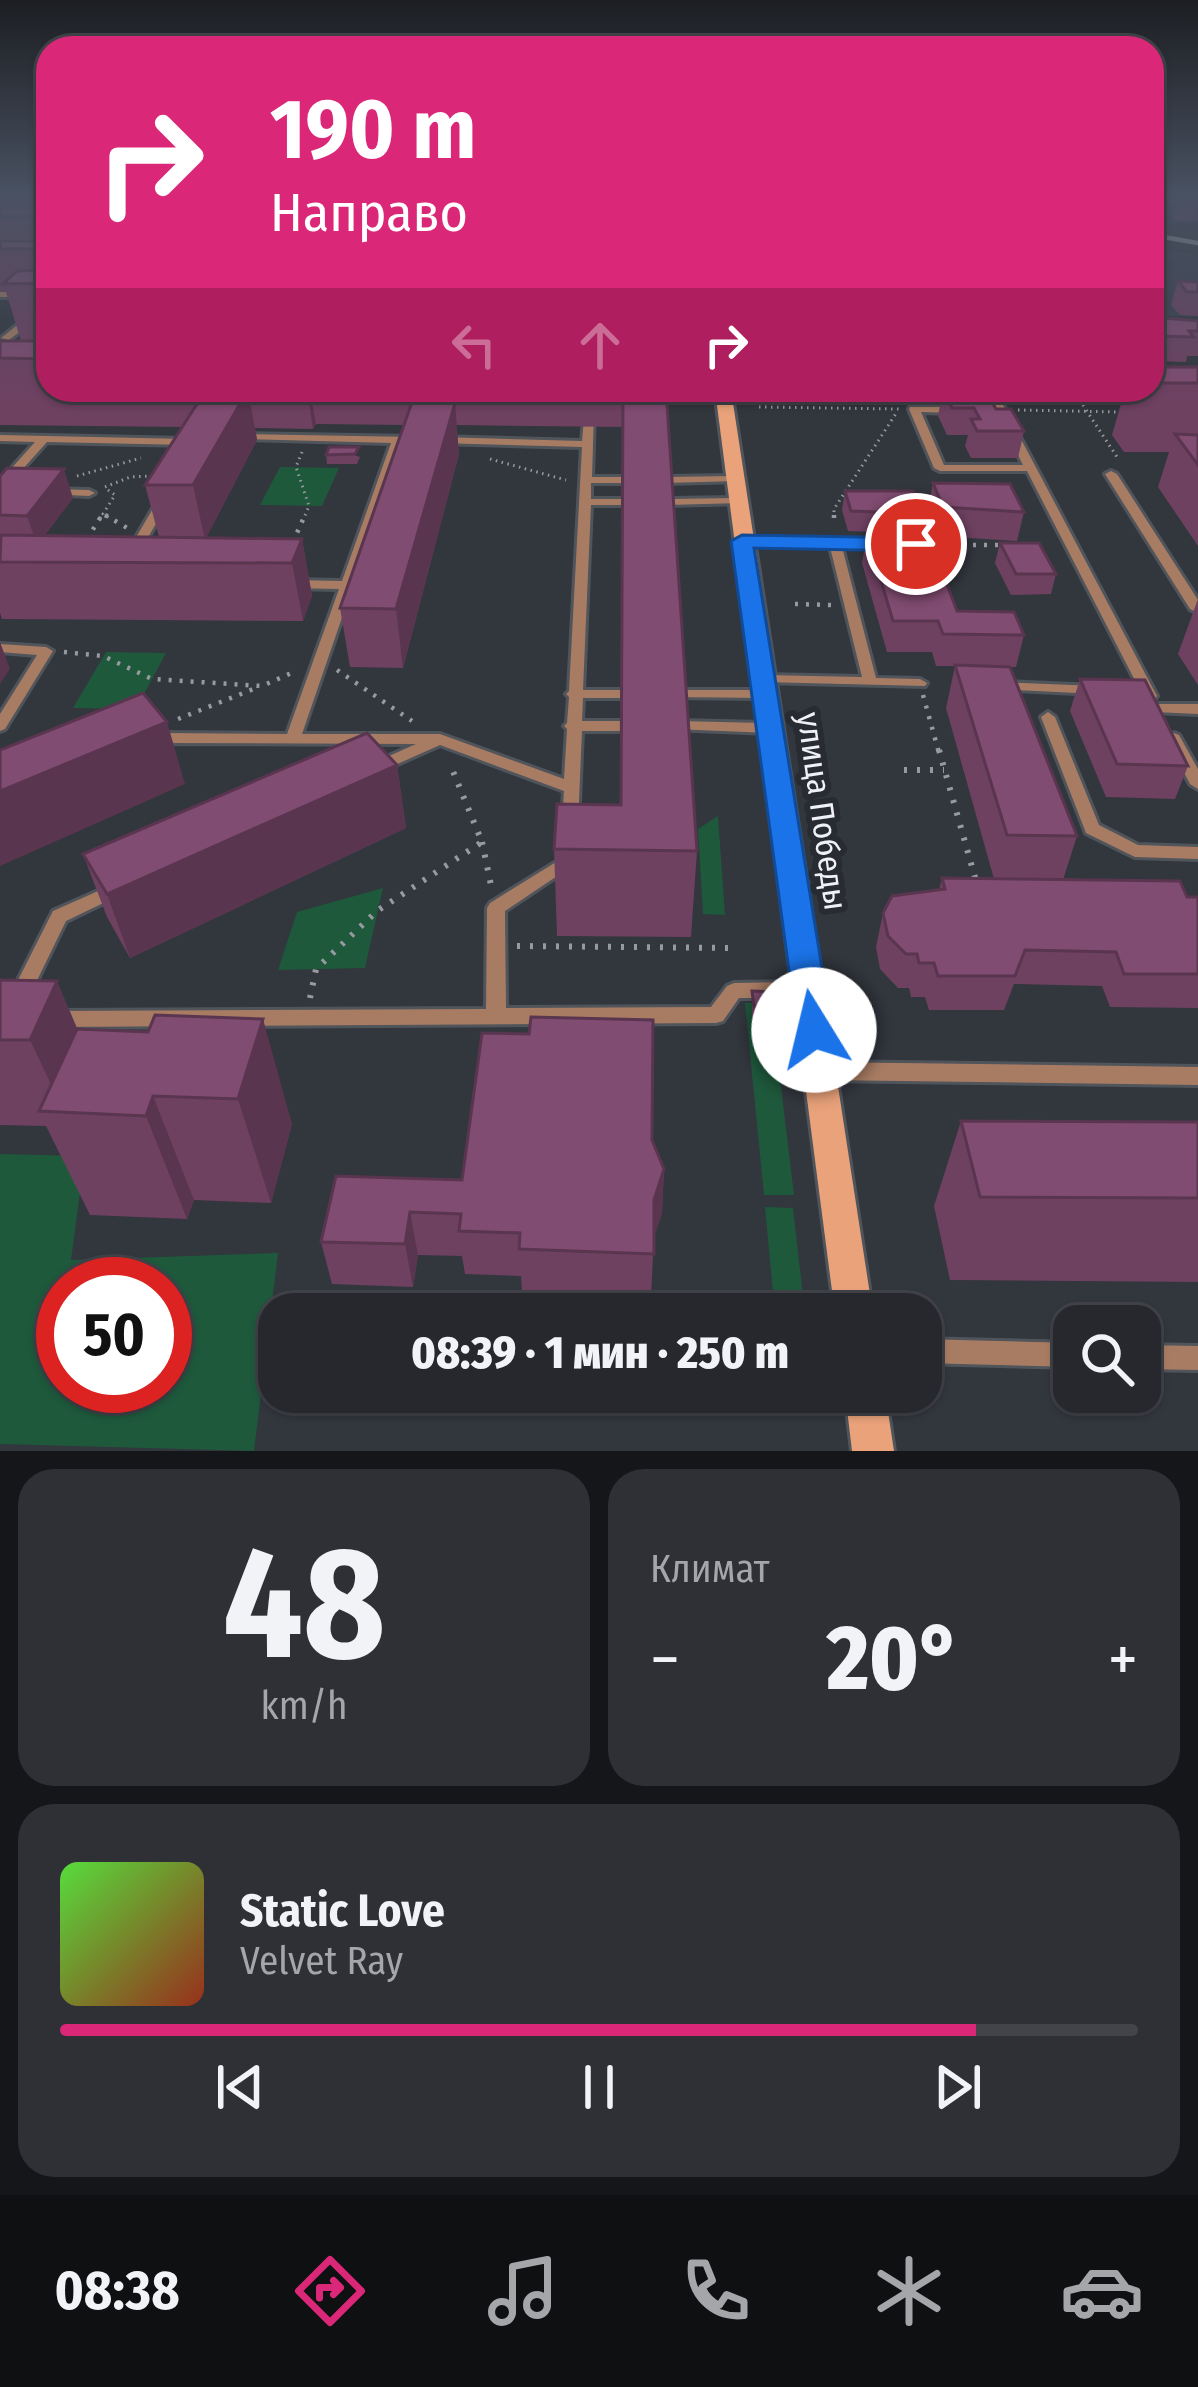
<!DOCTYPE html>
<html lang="ru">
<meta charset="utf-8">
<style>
body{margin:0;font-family:"Fira Sans Condensed",sans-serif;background:#2e3036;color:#f1f3f6;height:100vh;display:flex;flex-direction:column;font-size:45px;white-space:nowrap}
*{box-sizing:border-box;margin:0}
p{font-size:39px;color:#a4a6aa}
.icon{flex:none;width:66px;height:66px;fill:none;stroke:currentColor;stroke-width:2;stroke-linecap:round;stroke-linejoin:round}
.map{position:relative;height:1451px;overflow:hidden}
.panel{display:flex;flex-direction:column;gap:18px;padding:18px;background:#151619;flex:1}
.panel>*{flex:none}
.banner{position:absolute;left:36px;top:36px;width:1128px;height:366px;border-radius:36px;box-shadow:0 3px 9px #0004,0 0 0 3px #42444a;background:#db2777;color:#fff;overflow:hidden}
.fabs{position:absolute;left:1053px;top:1305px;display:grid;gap:24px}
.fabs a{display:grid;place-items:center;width:108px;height:108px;border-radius:24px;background:#26282e;box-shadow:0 3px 9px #0004,0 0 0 3px #42444a;font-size:60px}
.speed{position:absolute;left:36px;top:1257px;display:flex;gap:24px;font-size:60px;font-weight:700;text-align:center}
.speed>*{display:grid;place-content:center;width:156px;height:156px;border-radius:50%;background:#26282e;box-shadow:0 3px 9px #0004,0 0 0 3px #42444a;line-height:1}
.speed .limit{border:18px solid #d22;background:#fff;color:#111}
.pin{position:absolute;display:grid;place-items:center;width:102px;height:102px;color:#fff;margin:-51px;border:6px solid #fff;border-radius:50%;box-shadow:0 3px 12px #0007}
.me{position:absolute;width:132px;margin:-66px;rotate:351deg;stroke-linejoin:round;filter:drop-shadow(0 0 9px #0008)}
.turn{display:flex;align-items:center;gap:42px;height:252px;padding:0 36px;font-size:54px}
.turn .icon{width:156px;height:156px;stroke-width:2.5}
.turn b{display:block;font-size:84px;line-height:102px}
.lanes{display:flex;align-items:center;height:114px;padding:0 36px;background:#0003;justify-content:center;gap:60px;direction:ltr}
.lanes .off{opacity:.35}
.big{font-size:90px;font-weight:800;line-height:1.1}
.panel .widget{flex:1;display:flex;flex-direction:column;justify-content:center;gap:18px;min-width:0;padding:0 42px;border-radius:36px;background:#2e3036}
.panel .dial{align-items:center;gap:0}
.dial b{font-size:156px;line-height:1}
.song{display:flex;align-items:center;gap:36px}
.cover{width:144px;height:144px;border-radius:18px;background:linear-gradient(135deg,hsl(110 70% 55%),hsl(10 70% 35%))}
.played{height:12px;border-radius:6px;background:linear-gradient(90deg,#db2777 85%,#42444a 85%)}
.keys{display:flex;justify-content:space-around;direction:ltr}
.heat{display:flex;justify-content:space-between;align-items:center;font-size:66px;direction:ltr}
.panel .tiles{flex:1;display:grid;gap:18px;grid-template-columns:1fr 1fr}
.widget:last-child{grid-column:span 2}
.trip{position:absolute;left:258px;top:1293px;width:684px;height:120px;border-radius:36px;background:#26282e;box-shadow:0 3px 9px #0004,0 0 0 3px #42444a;font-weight:800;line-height:120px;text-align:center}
.menu{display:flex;height:192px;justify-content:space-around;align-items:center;background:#0f1012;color:#a4a6aa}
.menu .icon{width:84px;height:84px}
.menu .on{color:#db2777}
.menu b{font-size:54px;color:#f1f3f6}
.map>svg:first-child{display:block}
.built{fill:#393f4c}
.green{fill:#1e593c;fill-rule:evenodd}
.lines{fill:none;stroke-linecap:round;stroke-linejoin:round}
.service-casing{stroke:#50545b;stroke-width:6}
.secondary-casing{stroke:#50545b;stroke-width:6}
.path-far2{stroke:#979aa0;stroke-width:3;stroke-dasharray:1.5 4.5;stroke-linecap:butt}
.path-far1{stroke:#979aa0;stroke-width:4.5;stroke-dasharray:3 8;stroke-linecap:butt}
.path{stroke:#979aa0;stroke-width:6;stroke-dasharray:3 10;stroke-linecap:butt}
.service{fill:#a87c63;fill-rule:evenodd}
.secondary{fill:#e9a27a;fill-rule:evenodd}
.rail{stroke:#a8abb1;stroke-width:4.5}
.wall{fill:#6e4161}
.shaded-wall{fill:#5a354f}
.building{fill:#804c71;stroke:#5a354f;stroke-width:3}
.route{fill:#1a73e8;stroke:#114b97;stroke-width:3}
.labels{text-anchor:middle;stroke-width:12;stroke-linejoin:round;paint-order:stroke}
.street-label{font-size:33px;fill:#eff1f6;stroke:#282c32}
</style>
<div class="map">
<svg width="1198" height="1451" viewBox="0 0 1198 1451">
<rect width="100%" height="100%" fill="#32363d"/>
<!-- built -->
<polygon class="built" points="1152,238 1158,239 1160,249 1198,255 1198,316 1152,316"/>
<!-- green -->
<g class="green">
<polygon points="280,467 339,468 322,506 260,505"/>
<polygon points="106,652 166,653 136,709 73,708"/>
<polygon points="718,816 725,915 703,914 698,829"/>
<polygon points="383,888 365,968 278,970 297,912"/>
<polygon points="745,1003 771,1003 794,1195 764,1195"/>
<path d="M0 1154 85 1156 71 1260 278 1253 254 1451 0 1444ZM63 1284H165V1386H63Z"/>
<polygon points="765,1207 793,1208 805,1314 775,1314"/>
</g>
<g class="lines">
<!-- service casing -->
<g class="service-casing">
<g id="service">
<rect x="0" y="291" width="48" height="6"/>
<polygon points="48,319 48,325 22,330 9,340 1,338 16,326"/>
<polygon points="985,390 995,390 1157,696 1155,699 1150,700 1143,696 1027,471 940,471 934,468 909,409 910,407 956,407 961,410 956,413 921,412 944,465 1023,465"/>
<polygon points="648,394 725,396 730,399 725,402 644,399 644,395"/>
<polygon points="585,409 594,411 592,477 621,477 627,480 621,483 591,483 591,499 622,499 628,502 622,505 591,505 583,690 620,690 627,694 620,698 583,698 582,721 620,721 628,726 620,731 582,731 578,824 576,828 564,828 562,824 564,791 440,745 375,774 367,769 369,765 416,744 164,743 153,747 148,745 145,742 148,739 162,733 287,734 339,589 291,588 285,584 291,580 342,581 391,443 241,439 237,438 237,434 415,437 419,438 419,442 402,443 302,734 440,734 564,779 567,729 564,726 567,723 569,697 566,694 569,691 582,447 439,443 434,440 439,437 582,441"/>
<polygon points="0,435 188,439 193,442 188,445 47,442 4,490 0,491 0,481 35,442 0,441"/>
<polygon points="1111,471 1117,474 1198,600 1198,613 1190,609 1105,474"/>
<polygon points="734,476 738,477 738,481 665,483 659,480 665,477"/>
<polygon points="51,489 89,490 95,493 89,496 47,494 45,492"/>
<polygon points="737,498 743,501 741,503 668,505 662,502 668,499"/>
<polygon points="161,501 167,505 140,551 134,555 130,554 128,551 155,505"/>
<polygon points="742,537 887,541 889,544 883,548 842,547 876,678 920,679 927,683 925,686 758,682 756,679 763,675 862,677 830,547 738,544 736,541"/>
<polygon points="913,540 956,541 962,545 956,549 909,547 907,544"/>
<polygon points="0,644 46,647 53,651 5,729 0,731 0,714 37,655 0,652"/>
<polygon points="1001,682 1097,686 1104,690 1097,694 996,689 994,686"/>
<polygon points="677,690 765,690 772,694 765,698 672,697 670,694"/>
<polygon points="1159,704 1198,704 1198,714 1154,712 1152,709 1154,706"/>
<polygon points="1048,712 1055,717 1099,825 1138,845 1198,847 1198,859 1135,857 1086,833 1041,717"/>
<polygon points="678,721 768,723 776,728 768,733 673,729 670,726"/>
<polygon points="1174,733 1179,735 1198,769 1198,789 1190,784 1166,738"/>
<polygon points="569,854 575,856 578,860 575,864 505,911 506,1008 711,1007 727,986 734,983 808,982 815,985 817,990 815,995 808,998 739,998 723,1021 716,1023 54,1027 47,1025 44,1019 47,1013 54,1011 486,1009 487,908 490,903"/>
<polygon points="114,884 120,885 123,890 120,895 66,921 27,1001 20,1004 13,1001 10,996 53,911"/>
<polygon points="821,1062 1198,1067 1198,1085 821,1080 814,1077 811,1071 814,1065"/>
<polygon points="921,1339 1074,1343 1074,1367 921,1363"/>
<polygon points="1140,1345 1198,1346 1198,1370 1140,1369"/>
</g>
</g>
<!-- secondary casing -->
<g class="secondary-casing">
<g id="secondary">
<polygon points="715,390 731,390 873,1314 835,1314"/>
<polygon points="845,1392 885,1392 894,1451 852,1451"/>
</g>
</g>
<!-- path-far2 -->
<g class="path-far2">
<polyline points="1073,390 1117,457"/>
<polyline points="759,407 899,409"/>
<polyline points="1018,410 1120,412"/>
<polyline points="302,452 296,467 309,506 304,518"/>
<polyline points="490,459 566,480"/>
<polyline points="77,476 141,458"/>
<polyline points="105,487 130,477 151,476"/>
<polyline points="108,490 115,495 103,514 110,518"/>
<polyline points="100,518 103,514"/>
<polyline points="834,518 834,509 897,412"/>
</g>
<!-- path-far1 -->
<g class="path-far1">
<polyline points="105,515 129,529"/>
<polyline points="834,515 834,525"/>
<polyline points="87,539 102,515"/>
<polyline points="298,543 296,535 305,515"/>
<polyline points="973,545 1004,545"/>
<polyline points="795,604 832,605"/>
<polyline points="64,652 103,656 152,679 262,686 296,671"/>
<polyline points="337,670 412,721"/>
<polyline points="923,695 939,753"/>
<polyline points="178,719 256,688"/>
</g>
<!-- path -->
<g class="path">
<polyline points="939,750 976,881"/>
<polyline points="904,770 944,770"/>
<polyline points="482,842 492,890"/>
<polyline points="517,946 733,948"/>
<polyline points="310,998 316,969 377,911 482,842 450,764"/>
</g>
<!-- service -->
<use href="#service" class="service"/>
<!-- secondary -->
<use href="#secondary" class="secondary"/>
<!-- rail -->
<polyline class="rail" points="1152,235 1198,243"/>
</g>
<!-- wall -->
<g class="wall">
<polygon points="0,196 48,196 48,390 666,390 697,851 691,937 557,936 554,849 620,805 622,427 456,425 459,454 403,668 350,667 340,608 404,425 316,424 313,429 255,428 257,440 206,538 302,539 312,596 303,621 2,619 0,613 0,476 73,498 44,536 159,537 145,485 182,427 0,425 0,341 21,341 6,292 0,292"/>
<polygon points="1198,196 1198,221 1192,222 1172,220 1178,199"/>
<polygon points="1178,281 1198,282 1198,316 1180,315 1171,305"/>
<polygon points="1152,317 1198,321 1198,356 1187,356 1186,362 1152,361"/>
<polygon points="1152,367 1198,367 1198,546 1158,487 1169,452 1124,452 1112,435 1125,390 1152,390"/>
<polygon points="943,390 996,409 1024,431 1018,458 971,458 965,446 968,435 947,435 938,416"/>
<polygon points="329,447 360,457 357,464 327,464 326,455"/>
<polygon points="933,483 1024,512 1017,541 937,536 927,512"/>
<polygon points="845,491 919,505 916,525 899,533 848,531 842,510"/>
<polygon points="867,534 957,611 1024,635 1016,667 1010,667 1077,836 1063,880 1187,897 1198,897 1198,1008 1110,1007 1102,986 1014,984 1004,1010 929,1010 925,997 911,997 909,988 898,988 880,969 876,947 883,913 939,890 942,878 994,879 946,708 955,666 936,666 932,652 887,652 862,563"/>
<polygon points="1000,543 1056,574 1051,594 1011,595 995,563"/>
<polygon points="1198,599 1198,685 1178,654"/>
<polygon points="1080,679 1188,766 1175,799 1106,797 1070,711"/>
<polygon points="397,765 406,828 130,958 107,917 83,854"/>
<polygon points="0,980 78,1029 148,1032 292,1124 271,1203 194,1200 187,1219 90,1215 46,1126 0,1125"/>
<polygon points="752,991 775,1006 773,1017 752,1017"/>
<polygon points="961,1121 1198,1122 1198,1282 950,1280 934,1206"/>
<polygon points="652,1140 664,1169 662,1213 654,1237 651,1296 522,1292 521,1276 465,1274 462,1256 418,1255 413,1287 332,1284 321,1242 462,1180"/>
<polygon points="782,1392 818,1392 819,1399 816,1409 784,1408"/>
</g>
<!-- shaded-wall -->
<g class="shaded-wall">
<polygon points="1198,201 1198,221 1192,222"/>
<polygon points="48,244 48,269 43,249"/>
<polygon points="1166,258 1161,273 1152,275 1152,261"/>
<polygon points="248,390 257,440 205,540 193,485"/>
<polygon points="311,397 316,424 313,429 309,402"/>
<polygon points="455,403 459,454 403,668 396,609"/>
<polygon points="64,469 73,498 37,545 27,516"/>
<polygon points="919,505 916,525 899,533 902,513"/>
<polygon points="302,539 312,596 303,621 292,563"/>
<polygon points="0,642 10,669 0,684"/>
<polygon points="167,722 185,784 0,866 0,791"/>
<polygon points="397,765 406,828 130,958 107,894"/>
<polygon points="57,981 94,1068 64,1112 30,1040"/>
<polygon points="263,1019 292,1124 271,1203 238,1099"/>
<polygon points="153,1096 194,1200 187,1219 146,1116"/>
<polygon points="664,1169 662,1213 652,1243 654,1200"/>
<polygon points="410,1212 418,1255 413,1287 405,1244"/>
</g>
<!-- building -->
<g class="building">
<polygon points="1182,196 1198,196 1198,201 1178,199"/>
<rect x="0" y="208" width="48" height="8"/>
<polygon points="0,241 48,241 48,244 43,249 0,249"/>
<polygon points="1152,253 1166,258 1152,261"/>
<polygon points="48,270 48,283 3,284 17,271"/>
<polygon points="1178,281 1198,282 1198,292 1187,292"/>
<polygon points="1152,317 1198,321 1198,331 1189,331 1194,337 1152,336"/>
<polygon points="0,341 48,341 48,359 0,358"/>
<rect x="1152" y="367" width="46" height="16"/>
<polygon points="194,390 206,390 199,401 187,401"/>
<polygon points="206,390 248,390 193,485 145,485"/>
<polygon points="248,390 310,390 311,397 309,402 250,401"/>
<polygon points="623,390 666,390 697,851 554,849 557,804 621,805"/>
<polygon points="943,390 985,390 996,409 1011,409 1024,431 977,431 971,419 980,419 974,408 952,408"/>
<polygon points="412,402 455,403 396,609 340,608"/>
<polygon points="1175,434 1198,435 1198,465"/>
<polygon points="329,447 359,447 355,454 326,455"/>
<polygon points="7,468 64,469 27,516 0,515 0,476"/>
<polygon points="933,483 1010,484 1024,512 943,507"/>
<polygon points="845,491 913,491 919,505 902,513 851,511"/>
<polygon points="867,534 928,534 957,611 1014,612 1024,635 943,634 938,621 893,621"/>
<polygon points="1,535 302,539 292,563 0,562"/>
<polygon points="1000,543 1039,543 1056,574 1016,574"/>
<polygon points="955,665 1010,667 1077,836 1007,835"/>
<polygon points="1080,679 1145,680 1188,766 1117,764"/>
<polygon points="143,693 167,722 0,791 0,750"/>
<polygon points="367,733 397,765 107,894 83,854"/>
<polygon points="942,878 1180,881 1187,897 1198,897 1198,974 1124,974 1116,952 1025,950 1015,976 938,976 934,963 919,963 917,954 906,954 888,936 883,913 892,896 945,889"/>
<polygon points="0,980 57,981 30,1040 0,1040"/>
<polygon points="752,991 773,992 775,1006 754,1006"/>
<polygon points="155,1015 263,1019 238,1099 153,1096 146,1116 39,1111 77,1029 148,1032"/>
<polygon points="531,1017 653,1020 652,1140 664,1169 654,1200 654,1254 519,1249 520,1233 459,1231 461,1214 410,1212 405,1244 321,1242 336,1176 462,1180 482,1033 529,1034"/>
<polygon points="961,1121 1198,1122 1198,1198 980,1197"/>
<polygon points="785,1392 818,1392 819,1399 786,1398"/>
</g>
<!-- sky -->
<linearGradient id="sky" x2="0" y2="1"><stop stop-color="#1c1e22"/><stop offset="0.49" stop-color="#495262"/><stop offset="1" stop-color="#495262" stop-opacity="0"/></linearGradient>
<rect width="1198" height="399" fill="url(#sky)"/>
<!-- route -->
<polygon class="route" points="742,535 916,538 927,544 916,551 754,548 832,1030 827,1041 814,1045 802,1041 797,1030 731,541"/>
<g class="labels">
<!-- street labels -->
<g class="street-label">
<text transform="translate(823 811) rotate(82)" y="12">улица Победы</text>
</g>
</g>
</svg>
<div class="fabs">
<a><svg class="icon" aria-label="search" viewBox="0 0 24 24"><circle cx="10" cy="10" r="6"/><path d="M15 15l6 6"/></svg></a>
</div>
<div class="speed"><div class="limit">50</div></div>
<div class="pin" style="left:916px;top:544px;background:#d93025"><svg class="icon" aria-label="arrive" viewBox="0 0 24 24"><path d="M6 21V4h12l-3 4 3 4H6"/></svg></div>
<svg class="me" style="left:814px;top:1030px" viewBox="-20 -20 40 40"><circle r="19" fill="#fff"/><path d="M0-13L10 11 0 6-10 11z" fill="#1a73e8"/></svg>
<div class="trip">08:39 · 1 мин · 250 m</div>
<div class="banner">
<div class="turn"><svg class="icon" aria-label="right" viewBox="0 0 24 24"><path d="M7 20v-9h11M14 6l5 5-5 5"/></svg><div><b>190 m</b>Направо</div></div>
<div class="lanes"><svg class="icon off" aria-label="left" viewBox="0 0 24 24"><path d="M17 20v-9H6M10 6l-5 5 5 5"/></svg><svg class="icon off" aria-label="ahead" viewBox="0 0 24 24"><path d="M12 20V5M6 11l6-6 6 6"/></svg><svg class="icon" aria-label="right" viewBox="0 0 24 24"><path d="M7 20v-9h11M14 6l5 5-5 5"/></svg></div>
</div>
</div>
<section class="panel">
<div class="tiles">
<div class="widget dial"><b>48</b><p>km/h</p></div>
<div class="widget"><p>Климат</p>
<div class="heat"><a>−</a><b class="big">20°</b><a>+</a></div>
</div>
<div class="widget">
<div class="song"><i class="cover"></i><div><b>Static Love</b><p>Velvet Ray</p></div></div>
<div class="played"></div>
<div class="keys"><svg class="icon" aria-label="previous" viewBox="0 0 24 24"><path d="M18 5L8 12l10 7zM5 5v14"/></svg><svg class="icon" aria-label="pause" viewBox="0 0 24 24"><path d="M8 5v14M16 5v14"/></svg><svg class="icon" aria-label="next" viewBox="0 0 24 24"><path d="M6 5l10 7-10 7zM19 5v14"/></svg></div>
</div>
</div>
</section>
<nav class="menu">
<b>08:38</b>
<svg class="icon on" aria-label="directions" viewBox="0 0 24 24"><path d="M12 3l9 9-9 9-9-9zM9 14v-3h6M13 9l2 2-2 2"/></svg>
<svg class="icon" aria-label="music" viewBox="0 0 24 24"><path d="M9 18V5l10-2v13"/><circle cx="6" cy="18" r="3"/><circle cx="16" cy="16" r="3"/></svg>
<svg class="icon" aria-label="phone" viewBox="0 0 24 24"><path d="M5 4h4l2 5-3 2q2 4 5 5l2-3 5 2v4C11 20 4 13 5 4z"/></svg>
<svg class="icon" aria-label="climate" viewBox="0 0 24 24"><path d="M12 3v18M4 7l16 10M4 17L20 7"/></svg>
<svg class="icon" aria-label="car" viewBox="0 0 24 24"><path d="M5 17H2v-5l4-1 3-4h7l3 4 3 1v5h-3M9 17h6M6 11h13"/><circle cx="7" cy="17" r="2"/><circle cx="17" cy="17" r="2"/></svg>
</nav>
